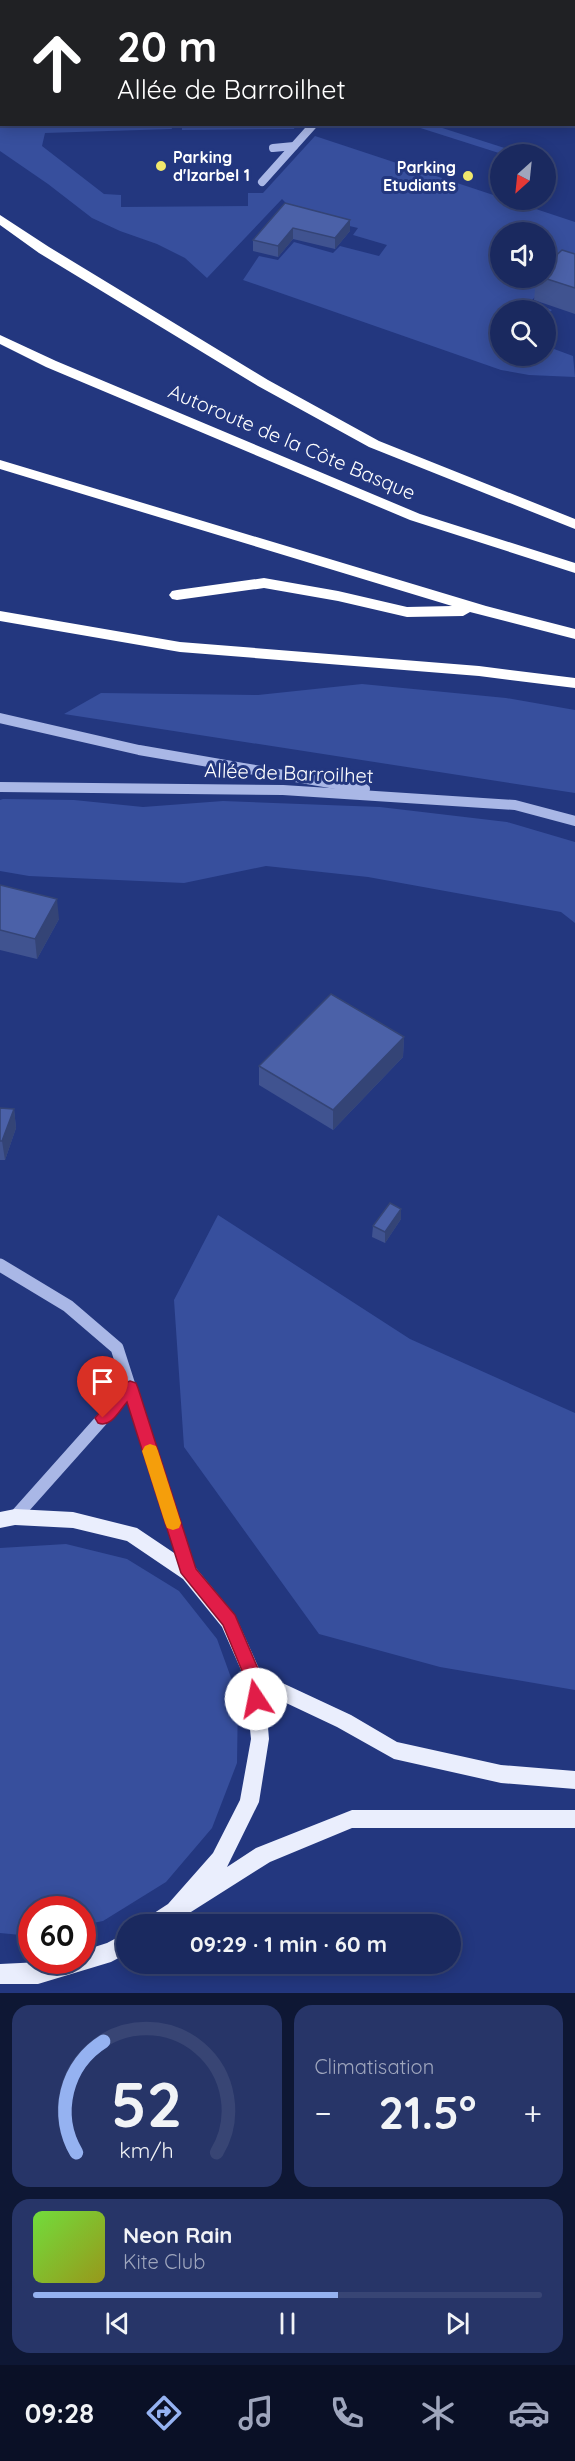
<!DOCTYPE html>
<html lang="fr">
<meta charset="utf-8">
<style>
body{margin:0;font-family:Quicksand,sans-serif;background:#273568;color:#f1f3f6;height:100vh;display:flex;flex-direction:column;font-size:22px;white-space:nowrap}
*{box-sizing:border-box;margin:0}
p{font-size:20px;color:#9fa6bd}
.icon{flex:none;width:33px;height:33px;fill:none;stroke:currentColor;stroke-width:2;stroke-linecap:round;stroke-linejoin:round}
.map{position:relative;height:1993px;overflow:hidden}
.side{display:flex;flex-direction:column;gap:12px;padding:12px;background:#0e1734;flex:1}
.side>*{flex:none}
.top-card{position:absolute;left:0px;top:0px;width:576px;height:126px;box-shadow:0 3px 15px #0003,0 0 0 2px #384574;background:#202124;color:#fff;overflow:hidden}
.needle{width:39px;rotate:207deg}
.tools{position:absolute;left:490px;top:144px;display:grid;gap:12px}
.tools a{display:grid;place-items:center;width:66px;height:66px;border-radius:50%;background:#1a295f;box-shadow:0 3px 15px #0003,0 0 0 2px #384574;font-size:30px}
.speed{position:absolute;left:18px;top:1896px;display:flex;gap:12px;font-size:30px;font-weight:700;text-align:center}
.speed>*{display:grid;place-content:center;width:78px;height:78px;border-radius:50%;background:#1a295f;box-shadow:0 3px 15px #0003,0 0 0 2px #384574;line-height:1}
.speed .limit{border:9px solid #d22;background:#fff;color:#111}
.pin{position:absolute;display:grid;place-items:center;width:51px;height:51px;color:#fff;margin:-62px -26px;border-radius:50% 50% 50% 0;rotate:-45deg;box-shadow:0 0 6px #0007}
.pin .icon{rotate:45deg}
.me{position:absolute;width:66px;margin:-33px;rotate:349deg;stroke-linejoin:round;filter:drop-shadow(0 0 4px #0008)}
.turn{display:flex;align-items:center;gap:21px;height:126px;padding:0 18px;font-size:27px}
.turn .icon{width:78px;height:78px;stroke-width:2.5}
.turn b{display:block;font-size:42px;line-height:51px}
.big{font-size:45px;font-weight:700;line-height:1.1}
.side .card{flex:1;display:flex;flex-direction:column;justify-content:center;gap:9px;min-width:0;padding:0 21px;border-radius:18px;background:#273568}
.side .dial{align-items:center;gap:0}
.dial svg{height:156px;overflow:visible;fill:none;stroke:#384574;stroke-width:7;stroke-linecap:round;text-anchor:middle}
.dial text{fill:#f1f3f6;stroke:none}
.song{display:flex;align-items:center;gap:18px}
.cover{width:72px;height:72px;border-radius:9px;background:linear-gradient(135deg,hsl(100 70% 55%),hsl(60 70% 35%))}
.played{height:6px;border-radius:3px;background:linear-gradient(90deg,#95b2f1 60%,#384574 60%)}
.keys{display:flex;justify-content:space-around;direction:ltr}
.heat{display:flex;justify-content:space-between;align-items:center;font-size:33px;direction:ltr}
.side .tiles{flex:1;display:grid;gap:12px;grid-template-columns:1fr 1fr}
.card:last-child{grid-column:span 2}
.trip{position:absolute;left:116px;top:1914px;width:345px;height:60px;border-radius:30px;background:#1a295f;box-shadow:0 3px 15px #0003,0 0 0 2px #384574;font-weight:700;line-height:60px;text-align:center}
.tab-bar{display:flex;height:96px;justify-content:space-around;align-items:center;background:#0a1026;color:#9fa6bd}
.tab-bar .icon{width:42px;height:42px}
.tab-bar .selected{color:#95b2f1}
.tab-bar b{font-size:27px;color:#f1f3f6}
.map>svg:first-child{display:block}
.green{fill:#374f9d;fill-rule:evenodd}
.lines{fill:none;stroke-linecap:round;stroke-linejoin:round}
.minor-far2{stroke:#a9b7e6;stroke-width:8}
.minor-far1{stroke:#a9b7e6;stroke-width:10}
.minor{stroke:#a9b7e6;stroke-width:13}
.major{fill:#eaeefd;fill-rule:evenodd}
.highway{fill:#fff;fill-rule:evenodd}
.wall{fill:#405390}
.shaded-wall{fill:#344476}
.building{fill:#4b61a8;stroke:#344476;stroke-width:1.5}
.route{fill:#e11d48;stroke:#92132f;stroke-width:1.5}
.slow{fill:#f59e0b}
.poi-dot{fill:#f1e86c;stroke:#23377f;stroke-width:2}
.labels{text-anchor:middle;stroke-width:6;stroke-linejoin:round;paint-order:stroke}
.far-poi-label{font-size:16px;font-weight:bold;fill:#fff;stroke:#23377f;text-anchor:start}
.street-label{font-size:20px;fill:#fff;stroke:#23377f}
</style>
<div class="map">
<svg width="575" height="1993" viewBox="0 0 575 1993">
<rect width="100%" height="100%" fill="#23377f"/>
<!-- green -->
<g class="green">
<path d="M0 98 2 124 171 125 172 129 45 133 42 146 104 194 121 195V207L248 206V193H263L315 136 575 222V277L558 274 531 301 552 310 546 315V310H501V356H546V346L573 356 575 377 529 375 501 370 243 280 259 256 278 260 294 242 333 253 340 246 379 256 387 245 353 235 358 228 285 211 287 204 282 199 207 278 185 258 157 244 120 231 92 218 48 184 0 151ZM501 232H546V278H501Z"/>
<polygon points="182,125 287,124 295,125 294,129 182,130"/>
<polygon points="411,125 433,125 523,154 502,154"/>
<polygon points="362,684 506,698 575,710 575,793 64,714 101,693 258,695"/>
<polygon points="3,799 74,800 143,807 223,801 380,807 507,822 575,842 575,923 561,912 368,877 266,866 184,883 29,876 0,871 0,800"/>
<polygon points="218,1215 410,1339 575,1413 575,1690 440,1667 319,1634 184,1447 174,1300"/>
<polygon points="66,1544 127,1559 179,1591 217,1639 238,1697 237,1763 212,1828 166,1882 103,1921 83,1925 82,1910 32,1910 31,1936 0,1933 0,1548"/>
</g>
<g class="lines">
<!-- minor-far2 -->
<g class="minor-far2">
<polyline points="273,148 294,146"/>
<polyline points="262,182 314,124"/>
</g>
<!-- minor-far1 -->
<g class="minor-far1">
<polyline points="0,718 139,750 365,789"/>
<polyline points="0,787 283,790 515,805 575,821"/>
</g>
<!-- minor -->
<g class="minor">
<polyline points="0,1265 68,1306 117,1348 189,1573"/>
<polyline points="15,1517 130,1388"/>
</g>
<!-- major -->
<g class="major">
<polygon points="15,1509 73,1512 137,1528 195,1567 235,1615 261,1673 351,1715 397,1742 501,1765 575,1771 575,1789 501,1783 394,1759 337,1727 265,1693 269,1739 259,1802 227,1867 256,1848 352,1810 575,1810 575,1828 352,1828 270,1862 172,1924 145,1924 148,1917 168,1904 213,1853 240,1800 251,1739 245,1679 222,1627 183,1579 127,1541 73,1528 15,1525 0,1528 0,1512"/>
<polygon points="126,1933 126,1954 111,1962 38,1984 0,1984 0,1964 82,1960 82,1951 107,1943"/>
</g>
<!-- highway -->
<g class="highway">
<polygon points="0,215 49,247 268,380 379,441 575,519 575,529 369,447 258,386 39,253 0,225"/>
<polygon points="0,335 56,361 420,514 575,563 575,573 410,520 46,367 0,344"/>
<polygon points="0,460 486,606 575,629 575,639 470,612 463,616 407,617 338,601 264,588 177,600 172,599 169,595 172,591 177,590 264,578 338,591 407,607 452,606 0,469"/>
<polygon points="0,611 180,642 479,666 575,678 575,688 479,676 180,652 0,621"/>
</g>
</g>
<!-- wall -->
<g class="wall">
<polygon points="285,203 350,231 335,249 293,239 278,257 253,251 253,240"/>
<polygon points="575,254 575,314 534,300 536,278 546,278"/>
<polygon points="0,885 59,919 37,959 0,950"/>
<polygon points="404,1037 403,1057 333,1130 259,1085 259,1066"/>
<polygon points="0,1108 14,1109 16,1128 5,1160 0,1160"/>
<polygon points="401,1209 401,1219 385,1243 372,1237 373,1226"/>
</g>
<!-- shaded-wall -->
<g class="shaded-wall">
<polygon points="2,54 2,65 0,65 0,55"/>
<polygon points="350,220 350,231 335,249 335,238"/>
<polygon points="293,228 293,239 278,257 278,246"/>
<polygon points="57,899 59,919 37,959 35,939"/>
<polygon points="404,1037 403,1057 333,1130 333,1110"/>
<polygon points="14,1109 16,1128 5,1160 2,1141"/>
<polygon points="401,1209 401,1219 385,1243 385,1232"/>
</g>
<!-- building -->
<g class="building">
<polygon points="0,41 2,41 2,54 0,55"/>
<polygon points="285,203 350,220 335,238 293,228 278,246 253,240"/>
<polygon points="562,250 575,254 575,288 544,278 546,278 546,265"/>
<polygon points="0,885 57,899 35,939 0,930"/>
<polygon points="331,994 404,1037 333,1110 259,1066"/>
<polygon points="0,1108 14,1109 2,1141 0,1141"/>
<polygon points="390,1203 401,1209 385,1232 373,1226"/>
</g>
<!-- route -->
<path class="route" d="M130 1381 136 1383 138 1388 196 1569 235 1615 262 1678 264 1699 262 1704 256 1707 250 1704 245 1678 223 1625 181 1573 127 1402C119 1411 111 1428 98 1423L95 1418 125 1383Z"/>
<!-- slow -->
<polygon class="slow" points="150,1444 156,1446 158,1451 181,1523 179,1528 173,1530 167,1528 165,1523 142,1451 145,1446"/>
<!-- markers -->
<g class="poi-dot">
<circle cx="161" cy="166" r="6"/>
<circle cx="468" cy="176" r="6"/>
</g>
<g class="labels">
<!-- far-poi labels -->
<g class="far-poi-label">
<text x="173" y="163">Parking<tspan x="173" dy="18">d'Izarbel 1</tspan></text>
<text x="456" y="173" text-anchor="end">Parking<tspan x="456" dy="18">Etudiants</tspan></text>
</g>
<!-- street labels -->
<g class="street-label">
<text transform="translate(292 442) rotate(23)" y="7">Autoroute de la Côte Basque</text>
<text transform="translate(289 773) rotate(2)" y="7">Allée de Barroilhet</text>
</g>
</g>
</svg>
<div class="tools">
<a><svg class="needle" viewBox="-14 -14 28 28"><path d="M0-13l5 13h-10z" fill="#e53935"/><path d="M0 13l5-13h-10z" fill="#9fa6bd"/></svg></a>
<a><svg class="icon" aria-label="sound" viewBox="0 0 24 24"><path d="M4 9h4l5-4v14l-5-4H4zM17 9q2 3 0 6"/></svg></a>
<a><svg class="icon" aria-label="search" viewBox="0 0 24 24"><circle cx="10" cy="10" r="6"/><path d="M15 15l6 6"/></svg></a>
</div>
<div class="speed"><div class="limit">60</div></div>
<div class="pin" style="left:103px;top:1418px;background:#d93025"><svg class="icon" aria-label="arrive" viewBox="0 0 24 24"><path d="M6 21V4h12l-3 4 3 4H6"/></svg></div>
<svg class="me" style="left:256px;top:1699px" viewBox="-20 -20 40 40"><circle r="19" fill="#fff"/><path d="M0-13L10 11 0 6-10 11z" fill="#e11d48"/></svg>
<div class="trip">09:29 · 1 min · 60 m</div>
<div class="top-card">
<div class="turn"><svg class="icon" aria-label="ahead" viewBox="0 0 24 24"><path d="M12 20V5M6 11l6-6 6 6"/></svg><div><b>20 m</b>Allée de Barroilhet</div></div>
</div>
</div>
<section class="side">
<div class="tiles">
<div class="card dial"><svg viewBox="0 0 100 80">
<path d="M14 69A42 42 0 1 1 86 69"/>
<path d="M14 69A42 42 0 0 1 28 12" stroke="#95b2f1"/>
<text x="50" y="56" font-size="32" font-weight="700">52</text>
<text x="50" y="72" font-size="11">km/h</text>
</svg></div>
<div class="card"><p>Climatisation</p>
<div class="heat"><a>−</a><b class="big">21.5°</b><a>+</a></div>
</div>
<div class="card">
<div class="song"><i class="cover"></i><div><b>Neon Rain</b><p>Kite Club</p></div></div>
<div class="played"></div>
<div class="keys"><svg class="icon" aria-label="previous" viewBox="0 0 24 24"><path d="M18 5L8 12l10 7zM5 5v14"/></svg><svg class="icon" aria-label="pause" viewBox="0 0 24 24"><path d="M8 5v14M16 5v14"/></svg><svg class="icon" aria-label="next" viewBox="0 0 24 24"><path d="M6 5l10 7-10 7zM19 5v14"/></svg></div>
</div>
</div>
</section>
<nav class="tab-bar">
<b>09:28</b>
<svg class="icon selected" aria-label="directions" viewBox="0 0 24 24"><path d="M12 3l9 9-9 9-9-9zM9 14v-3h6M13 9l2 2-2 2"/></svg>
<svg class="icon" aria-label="music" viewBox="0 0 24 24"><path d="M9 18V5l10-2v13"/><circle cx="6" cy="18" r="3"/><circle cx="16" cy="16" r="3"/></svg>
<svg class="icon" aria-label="phone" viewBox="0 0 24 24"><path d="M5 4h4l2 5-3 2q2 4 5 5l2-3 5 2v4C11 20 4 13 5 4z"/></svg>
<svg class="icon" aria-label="climate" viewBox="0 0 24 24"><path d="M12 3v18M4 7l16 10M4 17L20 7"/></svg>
<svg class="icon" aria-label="car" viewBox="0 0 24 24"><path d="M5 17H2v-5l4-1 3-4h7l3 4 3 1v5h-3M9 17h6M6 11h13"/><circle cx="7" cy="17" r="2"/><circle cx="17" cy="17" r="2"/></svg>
</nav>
